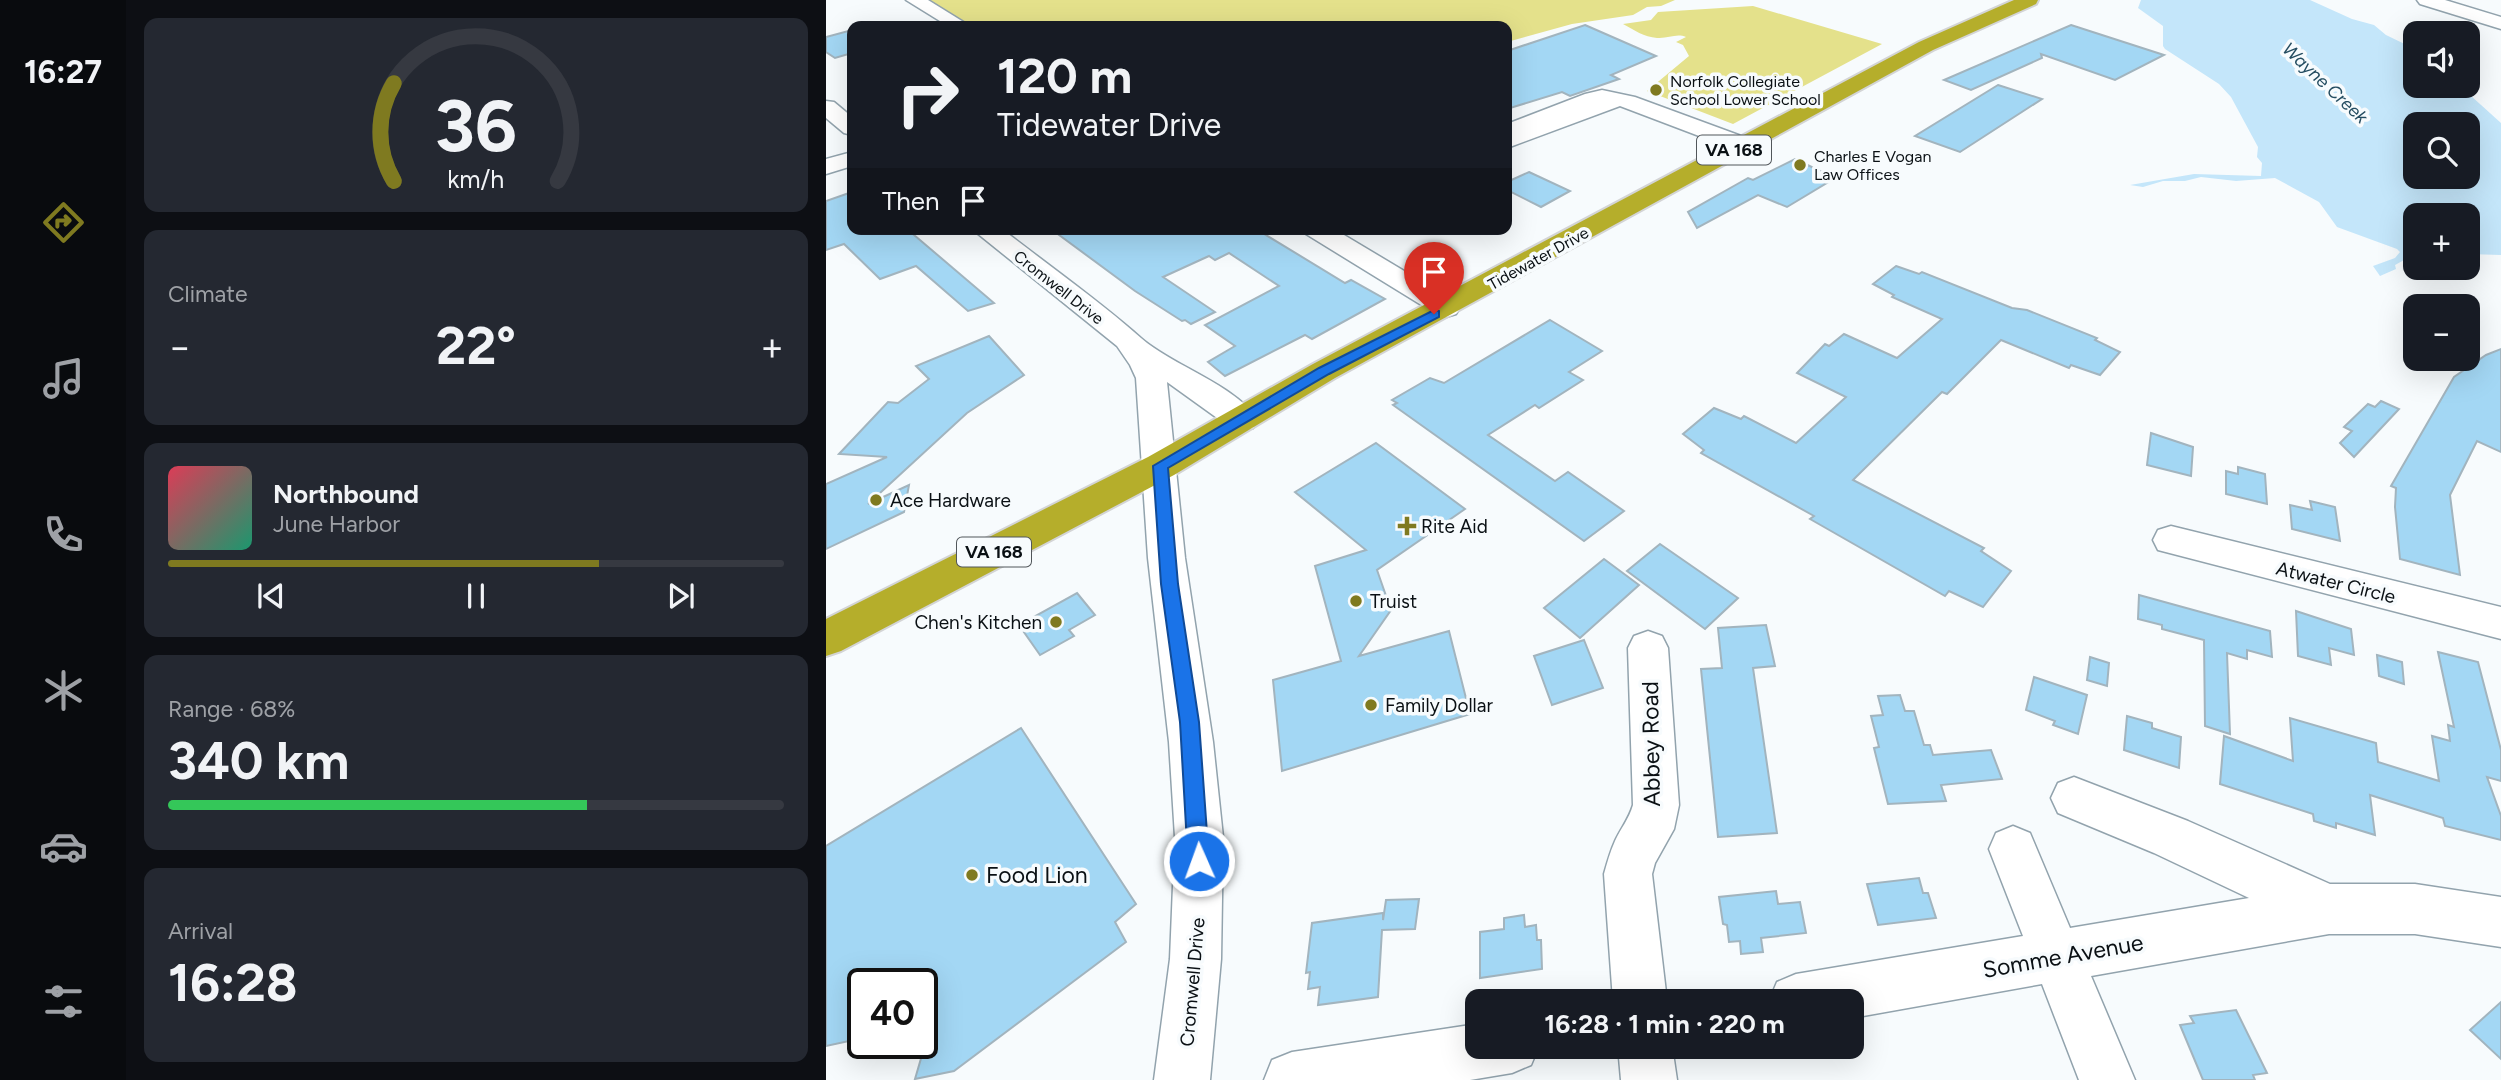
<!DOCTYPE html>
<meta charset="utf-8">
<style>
body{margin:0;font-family:Figtree,sans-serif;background:#242831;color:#f1f3f6;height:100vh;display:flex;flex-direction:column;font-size:26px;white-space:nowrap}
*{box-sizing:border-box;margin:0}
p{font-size:23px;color:#9ea1a6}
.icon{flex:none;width:38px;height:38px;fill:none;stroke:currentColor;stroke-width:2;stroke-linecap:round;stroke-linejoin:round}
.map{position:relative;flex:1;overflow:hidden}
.sheet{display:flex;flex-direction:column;gap:18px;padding:18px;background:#0d0f14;width:700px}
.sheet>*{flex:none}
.top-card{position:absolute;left:21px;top:21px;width:665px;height:214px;border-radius:14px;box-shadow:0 7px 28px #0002;background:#171b24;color:#f1f3f6;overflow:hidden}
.fabs{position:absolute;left:1577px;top:21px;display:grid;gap:14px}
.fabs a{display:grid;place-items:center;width:77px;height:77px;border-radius:14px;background:#171b24;box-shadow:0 7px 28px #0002;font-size:35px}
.speed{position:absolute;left:21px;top:968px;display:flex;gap:14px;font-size:35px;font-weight:700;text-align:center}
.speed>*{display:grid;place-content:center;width:91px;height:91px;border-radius:50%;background:#171b24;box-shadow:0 7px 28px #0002;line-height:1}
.speed .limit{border:4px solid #111;border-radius:10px;background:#fff;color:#111}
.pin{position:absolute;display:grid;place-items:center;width:60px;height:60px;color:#fff;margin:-72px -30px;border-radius:50% 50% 50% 0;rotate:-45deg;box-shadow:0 0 7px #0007}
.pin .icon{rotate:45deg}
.me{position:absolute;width:77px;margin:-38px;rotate:358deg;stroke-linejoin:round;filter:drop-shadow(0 0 5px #0008)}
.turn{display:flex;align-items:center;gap:24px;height:147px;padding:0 35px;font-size:32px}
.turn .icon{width:91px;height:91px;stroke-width:2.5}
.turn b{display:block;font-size:49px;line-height:60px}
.then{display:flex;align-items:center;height:66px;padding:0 35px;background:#0003;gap:14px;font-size:26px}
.big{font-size:52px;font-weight:700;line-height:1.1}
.sheet .card{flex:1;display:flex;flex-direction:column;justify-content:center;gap:10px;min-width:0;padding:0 24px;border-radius:14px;background:#242831}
.sheet .dial{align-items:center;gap:0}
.dial svg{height:182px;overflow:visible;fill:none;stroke:#363941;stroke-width:7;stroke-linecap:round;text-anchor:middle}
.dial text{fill:#f1f3f6;stroke:none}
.song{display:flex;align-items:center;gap:21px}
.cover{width:84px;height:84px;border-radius:10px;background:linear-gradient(135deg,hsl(350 70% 55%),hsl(160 70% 35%))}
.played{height:7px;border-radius:4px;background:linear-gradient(90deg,#7f7a20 70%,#363941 70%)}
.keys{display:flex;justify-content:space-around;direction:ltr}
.heat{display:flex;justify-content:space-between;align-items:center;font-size:38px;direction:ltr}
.charge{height:10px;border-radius:5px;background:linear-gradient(90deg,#34c759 68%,#363941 0)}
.trip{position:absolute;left:639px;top:989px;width:399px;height:70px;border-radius:14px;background:#171b24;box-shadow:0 7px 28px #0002;font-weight:700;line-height:70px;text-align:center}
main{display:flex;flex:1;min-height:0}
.dock{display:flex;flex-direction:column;width:126px;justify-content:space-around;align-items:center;background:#090b0e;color:#9ea1a6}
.dock .icon{width:49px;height:49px}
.dock .on{color:#7f7a20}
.dock b{font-size:32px;color:#f1f3f6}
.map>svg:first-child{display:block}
.green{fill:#e4e18b}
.water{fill:#c4e6fa;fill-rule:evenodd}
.building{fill:#a3d7f4;stroke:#a2b4be;stroke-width:2}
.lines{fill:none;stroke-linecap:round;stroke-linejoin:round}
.minor-casing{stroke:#92a3ad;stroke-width:3}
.highway-casing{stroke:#d3d4d5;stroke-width:4}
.minor{fill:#fff;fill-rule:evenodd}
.highway{fill:#b5ae2b;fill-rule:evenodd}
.route{fill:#1a73e8;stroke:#114b97;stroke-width:2}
.poi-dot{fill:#7f7a20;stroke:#f7fbfd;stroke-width:2.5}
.labels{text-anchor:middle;stroke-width:7;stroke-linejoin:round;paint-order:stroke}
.far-poi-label{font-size:16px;fill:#0a1014;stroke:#f7fbfd;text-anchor:start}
.far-street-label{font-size:16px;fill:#0a1014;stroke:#f7fbfd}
.far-water-label{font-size:18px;font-style:italic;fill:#254d61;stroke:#f7fbfd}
.shield{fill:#f7fbfd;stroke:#51565a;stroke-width:2}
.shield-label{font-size:18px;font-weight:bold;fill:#0a1014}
.poi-label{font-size:19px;fill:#0a1014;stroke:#f7fbfd;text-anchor:start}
.street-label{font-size:19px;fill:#0a1014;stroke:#f7fbfd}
.near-street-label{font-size:23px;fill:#0a1014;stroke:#f7fbfd}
.near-poi-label{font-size:23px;fill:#0a1014;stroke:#f7fbfd;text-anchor:start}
</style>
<main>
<nav class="dock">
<b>16:27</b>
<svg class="icon on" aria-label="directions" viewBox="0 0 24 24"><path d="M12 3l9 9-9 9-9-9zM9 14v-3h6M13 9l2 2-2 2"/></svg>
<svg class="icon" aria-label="music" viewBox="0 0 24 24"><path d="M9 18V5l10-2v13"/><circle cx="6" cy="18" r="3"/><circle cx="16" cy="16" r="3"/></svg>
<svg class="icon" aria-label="phone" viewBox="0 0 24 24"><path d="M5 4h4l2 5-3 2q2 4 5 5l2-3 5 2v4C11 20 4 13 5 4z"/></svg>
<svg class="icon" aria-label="climate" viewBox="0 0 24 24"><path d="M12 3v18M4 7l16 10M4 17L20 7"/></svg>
<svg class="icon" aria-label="car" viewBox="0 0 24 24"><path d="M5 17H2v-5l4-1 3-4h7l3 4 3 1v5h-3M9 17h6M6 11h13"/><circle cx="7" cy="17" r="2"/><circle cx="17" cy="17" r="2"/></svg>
<svg class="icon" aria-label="filters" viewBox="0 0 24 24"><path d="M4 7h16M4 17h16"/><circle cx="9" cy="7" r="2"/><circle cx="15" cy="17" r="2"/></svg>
</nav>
<section class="sheet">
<div class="card dial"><svg viewBox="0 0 100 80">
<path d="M14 69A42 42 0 1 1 86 69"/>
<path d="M14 69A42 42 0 0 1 14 26" stroke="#7f7a20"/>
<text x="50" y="56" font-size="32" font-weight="700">36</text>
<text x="50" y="72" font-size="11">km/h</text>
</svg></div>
<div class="card"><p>Climate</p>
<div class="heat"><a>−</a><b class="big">22°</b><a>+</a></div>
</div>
<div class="card">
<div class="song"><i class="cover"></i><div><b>Northbound</b><p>June Harbor</p></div></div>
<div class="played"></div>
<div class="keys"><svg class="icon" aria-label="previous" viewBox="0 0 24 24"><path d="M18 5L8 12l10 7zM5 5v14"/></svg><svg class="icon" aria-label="pause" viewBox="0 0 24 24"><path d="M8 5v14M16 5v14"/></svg><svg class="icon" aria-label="next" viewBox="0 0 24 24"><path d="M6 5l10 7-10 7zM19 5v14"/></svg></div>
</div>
<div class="card"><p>Range · 68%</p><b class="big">340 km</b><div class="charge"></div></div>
<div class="card"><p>Arrival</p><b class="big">16:28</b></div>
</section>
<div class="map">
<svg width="1675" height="1080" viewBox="0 0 1675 1080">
<rect width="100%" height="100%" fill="#f7fbfd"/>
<!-- green -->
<g class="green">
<polygon points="89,0 849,0 835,6 821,7 807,15 746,24 681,42 681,26 135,26"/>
<path d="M927 6 1056 44 907 124 821 91 863 56 857 45 850 42 860 37C850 33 842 39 831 38 818 37 808 30 797 24L825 20 832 12Z"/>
</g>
<!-- water -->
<path class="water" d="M1315 0H1484L1526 19 1548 25 1560 35 1589 49V86H1634L1675 123V255L1642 254V215H1589V254L1569 265 1570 269 1554 276 1547 266 1569 258 1574 252 1571 249 1511 227 1493 202 1449 178 1410 181 1375 177 1359 181H1337L1317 187 1304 185 1368 174 1435 176 1436 163 1431 157 1432 147 1405 97 1393 84 1339 49 1337 46V26L1312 8ZM1589 124H1642V177H1589Z"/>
<!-- building -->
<g class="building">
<polygon points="759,25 830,56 785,75 793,79 744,96 736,92 681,109 681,51"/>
<polygon points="1245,25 1338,55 1289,80 1215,54 1216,58 1145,90 1118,80"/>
<polygon points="26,30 26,53 9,58 0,52 0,37"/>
<polygon points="1172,85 1216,99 1134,152 1089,136"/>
<polygon points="969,159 1009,178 961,207 932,195 871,228 862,212 922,178 927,180"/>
<polygon points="703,172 744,191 715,207 681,190 681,182"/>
<polygon points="26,192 26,229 81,229 168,303 142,311 90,266 54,279 18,244 0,250 0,201"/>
<polygon points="225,229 430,229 519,283 525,280 559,299 486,339 479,335 399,376 382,362 409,346 379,325 453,286 403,253 389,260 383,256 337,277 389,312 365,324 359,320 356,321 309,291"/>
<polygon points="1070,266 1093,274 1096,272 1186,308 1201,310 1271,338 1269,340 1294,352 1274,375 1245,365 1243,368 1175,340 1121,394 1116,392 1027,480 1158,548 1155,551 1185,571 1157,607 1123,591 1119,596 984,519 988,516 875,453 878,450 857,434 888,408 915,419 918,416 970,443 1020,397 971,373 999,344 1003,346 1018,334 1071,358 1116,319 1066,297 1068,295 1047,284"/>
<polygon points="724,320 776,351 743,372 757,380 713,408 709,405 662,435 729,481 742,472 798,511 758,541 567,405 571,403 566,400 604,378 618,383"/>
<polygon points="163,336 198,375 141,413 42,504 83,485 78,512 0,549 0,484 61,457 13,454 62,402 72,403 103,379 90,366"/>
<polygon points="1675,349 1675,452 1651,441 1624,495 1634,575 1574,559 1569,507 1570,488 1565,486 1628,377 1660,355"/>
<polygon points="1555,401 1573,409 1528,457 1514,443 1526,431 1518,427 1542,404 1549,407"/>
<polygon points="1325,433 1367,447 1365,476 1321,465"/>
<polygon points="550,443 639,509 551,570 565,610 533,656 623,631 644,714 456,771 447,680 515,661 489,566 540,550 469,492"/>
<polygon points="1412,467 1439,474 1441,504 1400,494 1400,471 1412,474"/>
<polygon points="1484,501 1509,507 1514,541 1466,529 1464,505 1486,510"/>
<polygon points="834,544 912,598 879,629 801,571"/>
<polygon points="778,559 813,585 754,638 718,608"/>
<polygon points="251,593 269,615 243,630 248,636 214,655 193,625"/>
<polygon points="1313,595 1444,631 1446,657 1421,650 1421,659 1401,653 1404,734 1379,726 1378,640 1336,629 1336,625 1312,619"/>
<polygon points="1470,611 1525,629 1528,655 1503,648 1505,665 1472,656"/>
<polygon points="940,625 949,666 927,668 951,833 892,837 875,669 896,668 892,628"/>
<polygon points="758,640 777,688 726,705 708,656"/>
<polygon points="1612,652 1652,662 1675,750 1675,781 1661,777 1675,816 1675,840 1619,826 1617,818 1544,795 1549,835 1510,823 1510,828 1488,821 1487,814 1394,784 1398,736 1467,761 1464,718 1550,743 1552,762 1613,781 1606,736 1624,741 1622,725 1628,727"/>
<polygon points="1551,655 1576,662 1578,684 1553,676"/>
<polygon points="1264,657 1283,663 1281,686 1261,680"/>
<polygon points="1208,677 1261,695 1252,734 1227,725 1229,721 1200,710"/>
<polygon points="1074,695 1079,711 1088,711 1098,745 1104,745 1107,755 1165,750 1176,779 1115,785 1120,801 1062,804 1048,748 1053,747 1045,716 1057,715 1052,696"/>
<polygon points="1301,716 1326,723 1326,728 1355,737 1353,768 1298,750"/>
<polygon points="195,728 310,904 289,922 300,942 128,1071 89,1079 96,1055 96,984 37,984 37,1038 0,1046 0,846"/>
<polygon points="1093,878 1097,893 1102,893 1110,918 1052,925 1041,884"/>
<polygon points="950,891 952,904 974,902 980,933 935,938 937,952 915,954 914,941 903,942 901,925 897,924 893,897"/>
<polygon points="593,899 589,929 556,930 552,997 492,1005 494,987 482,989 484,972 480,973 486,923 557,913 557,920 560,900"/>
<polygon points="698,915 699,927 710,925 711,940 715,940 716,969 654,978 654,932 678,929 678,918"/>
<polygon points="1675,1002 1675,1059 1644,1030"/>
<polygon points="1410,1010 1441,1073 1427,1075 1429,1080 1377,1080 1354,1025 1368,1023 1364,1016"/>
</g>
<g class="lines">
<!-- minor casing -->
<g class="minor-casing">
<g id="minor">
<polygon points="80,0 102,0 144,26 122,26"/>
<polygon points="1591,0 1619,0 1675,17 1675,29 1594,4"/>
<polygon points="776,90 809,97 926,140 929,145 926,150 910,150 794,106 681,148 681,124 759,94"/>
<polygon points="0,101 8,102 26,117 26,135 18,133 0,118"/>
<polygon points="26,152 26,166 0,174 0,159"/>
<path d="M146 229H176C222 265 271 299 315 338 345 365 410 385 432 420L427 428 416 431 405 428 341 382 359 558 387 742 397 837 395 959 384 1080H328L344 959 349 837 343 742 322 558 310 378 304 365 291 346Z"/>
<polygon points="476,229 508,229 630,302 634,308 630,314 620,317 610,314 480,234"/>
<polygon points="1345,526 1675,607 1675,639 1332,550 1327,540 1332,530"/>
<path d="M822 631 836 636 842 648 853 805 848 829 829 863 826 874 841 1001H787L778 874C781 863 784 852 789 841 795 828 803 819 807 805L802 648 808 636Z"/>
<polygon points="1248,777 1362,821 1504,884 1589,884 1675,897 1675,947 1589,934 1503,934 1265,976 1309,1080 1253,1080 1216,984 1026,1018 1026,1001 943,1001 951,982 970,974 1197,936 1163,849 1170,833 1187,826 1204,833 1244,928 1423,898 1328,853 1232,813 1225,798 1232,783"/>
<polygon points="651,1024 651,1046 713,1046 705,1065 686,1073 644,1080 438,1080 446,1060 466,1052"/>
<polygon points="792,1046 846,1046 851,1080 795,1080"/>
</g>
</g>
<!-- highway casing -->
<g class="highway-casing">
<polygon id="highway" points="1188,0 1212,0 1210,4 1107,50 509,378 348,475 15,651 0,656 0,619 322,457 487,364 1093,42"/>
</g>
<!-- minor -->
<use href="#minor" class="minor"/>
<!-- highway -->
<use href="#highway" class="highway"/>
</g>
<!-- route -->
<polygon class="route" points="608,310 613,311 613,317 503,374 342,468 352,584 373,722 383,861 380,868 373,871 366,868 362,861 354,722 335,584 327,466 493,368"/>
<!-- markers -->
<g class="poi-dot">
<circle cx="830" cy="90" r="7"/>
<circle cx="974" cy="165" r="7"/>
<circle cx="50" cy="500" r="7"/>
<path d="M577.5 515.5h7v7h7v7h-7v7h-7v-7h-7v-7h7z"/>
<circle cx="530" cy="601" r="7"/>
<circle cx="230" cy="622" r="7"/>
<circle cx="545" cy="705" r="7"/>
<circle cx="146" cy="875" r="7"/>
</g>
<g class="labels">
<!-- far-poi labels -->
<g class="far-poi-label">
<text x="844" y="87">Norfolk Collegiate<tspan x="844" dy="18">School Lower School</tspan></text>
<text x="988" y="162">Charles E Vogan<tspan x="988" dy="18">Law Offices</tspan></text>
</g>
<!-- far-street labels -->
<g class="far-street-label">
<text transform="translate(712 258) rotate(-29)" y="6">Tidewater Drive</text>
<text transform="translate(233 287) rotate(38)" y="6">Cromwell Drive</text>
</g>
<!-- far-water labels -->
<g class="far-water-label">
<text transform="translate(1499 83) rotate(43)" y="6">Wayne Creek</text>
</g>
<!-- shield labels -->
<g class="shield">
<rect x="871" y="135.5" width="74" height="29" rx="5"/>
<rect x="131" y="537.5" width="74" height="29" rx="5"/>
</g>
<g class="shield-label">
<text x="908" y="156">VA 168</text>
<text x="168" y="558">VA 168</text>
</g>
<!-- poi labels -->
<g class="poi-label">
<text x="64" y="507">Ace Hardware</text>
<text x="595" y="533">Rite Aid</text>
<text x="544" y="608">Truist</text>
<text x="216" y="629" text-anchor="end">Chen's Kitchen</text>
<text x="559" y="712">Family Dollar</text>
</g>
<!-- street labels -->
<g class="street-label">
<text transform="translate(1510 582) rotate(14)" y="7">Atwater Circle</text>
<text transform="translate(366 982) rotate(-85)" y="7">Cromwell Drive</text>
</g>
<!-- near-street labels -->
<g class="near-street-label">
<text transform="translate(825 744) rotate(-91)" y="8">Abbey Road</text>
<text transform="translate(1237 956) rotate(-10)" y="8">Somme Avenue</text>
</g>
<!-- near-poi labels -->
<g class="near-poi-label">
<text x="160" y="883">Food Lion</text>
</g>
</g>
</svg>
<div class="fabs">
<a><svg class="icon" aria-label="sound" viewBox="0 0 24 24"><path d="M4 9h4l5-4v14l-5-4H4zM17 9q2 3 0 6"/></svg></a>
<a><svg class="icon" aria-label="search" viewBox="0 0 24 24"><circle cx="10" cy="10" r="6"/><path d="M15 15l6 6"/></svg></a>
<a>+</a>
<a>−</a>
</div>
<div class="speed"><div class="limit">40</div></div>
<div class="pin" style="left:608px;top:314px;background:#d93025"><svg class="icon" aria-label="arrive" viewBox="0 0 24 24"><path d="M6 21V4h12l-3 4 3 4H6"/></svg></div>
<svg class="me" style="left:373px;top:861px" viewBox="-20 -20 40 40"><circle r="17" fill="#1a73e8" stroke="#fff" stroke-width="3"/><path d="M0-11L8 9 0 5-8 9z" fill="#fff"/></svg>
<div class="trip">16:28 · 1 min · 220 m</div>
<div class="top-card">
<div class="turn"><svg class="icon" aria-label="right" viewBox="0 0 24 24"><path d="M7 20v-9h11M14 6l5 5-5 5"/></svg><div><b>120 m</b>Tidewater Drive</div></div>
<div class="then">Then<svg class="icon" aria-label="arrive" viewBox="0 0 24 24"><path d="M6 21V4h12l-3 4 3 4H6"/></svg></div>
</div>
</div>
</main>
